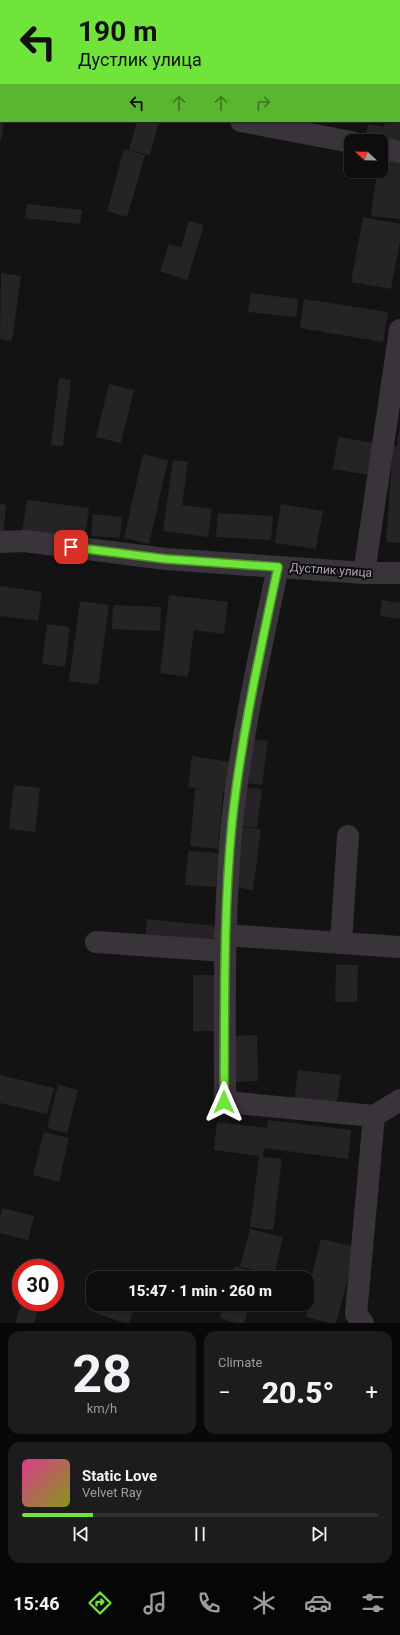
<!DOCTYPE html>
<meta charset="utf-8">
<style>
body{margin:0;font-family:Roboto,sans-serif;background:#1d1c1d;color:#f1f3f6;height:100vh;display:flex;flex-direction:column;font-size:15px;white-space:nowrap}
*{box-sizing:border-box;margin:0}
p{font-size:13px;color:#9b9c9e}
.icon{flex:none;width:22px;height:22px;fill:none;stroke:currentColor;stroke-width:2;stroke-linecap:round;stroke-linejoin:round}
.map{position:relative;height:1323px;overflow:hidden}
.drawer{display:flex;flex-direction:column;gap:8px;padding:8px;background:#080808;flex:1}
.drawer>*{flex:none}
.hud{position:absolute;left:0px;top:0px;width:400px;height:122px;box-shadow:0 1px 3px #0004,0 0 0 1px #2f2e2f;background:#71e43b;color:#111;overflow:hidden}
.needle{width:26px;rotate:292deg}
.tools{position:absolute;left:344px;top:134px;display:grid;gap:8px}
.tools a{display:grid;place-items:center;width:44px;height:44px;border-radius:8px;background:#0f0e0f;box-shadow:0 1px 3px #0004,0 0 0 1px #2f2e2f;font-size:20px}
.speed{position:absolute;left:12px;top:1259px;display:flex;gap:8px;font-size:20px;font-weight:700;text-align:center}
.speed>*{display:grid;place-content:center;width:52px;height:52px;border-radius:50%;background:#0f0e0f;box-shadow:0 1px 3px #0004,0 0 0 1px #2f2e2f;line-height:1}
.speed .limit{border:6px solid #d22;background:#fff;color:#111}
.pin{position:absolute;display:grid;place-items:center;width:34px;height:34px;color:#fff;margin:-17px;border-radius:8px;box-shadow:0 2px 6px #0006}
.me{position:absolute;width:44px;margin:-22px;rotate:0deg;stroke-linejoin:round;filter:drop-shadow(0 0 3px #0008)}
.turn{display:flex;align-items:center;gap:14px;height:84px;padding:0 12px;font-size:18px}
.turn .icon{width:52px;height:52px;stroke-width:2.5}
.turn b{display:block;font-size:28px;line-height:34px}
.lanes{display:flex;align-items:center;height:38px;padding:0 12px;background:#0003;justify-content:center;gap:20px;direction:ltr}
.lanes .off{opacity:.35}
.big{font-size:30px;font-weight:800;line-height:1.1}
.drawer .card{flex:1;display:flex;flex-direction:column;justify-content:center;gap:6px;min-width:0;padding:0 14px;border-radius:12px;background:#1d1c1d}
.drawer .dial{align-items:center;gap:0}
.dial b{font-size:52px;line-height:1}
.song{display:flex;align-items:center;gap:12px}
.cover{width:48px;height:48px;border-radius:6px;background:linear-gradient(135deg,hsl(330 70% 55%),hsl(70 70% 35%))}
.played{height:4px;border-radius:2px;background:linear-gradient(90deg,#71e43b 20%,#2f2e2f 20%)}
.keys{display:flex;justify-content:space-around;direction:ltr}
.heat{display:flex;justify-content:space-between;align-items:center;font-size:22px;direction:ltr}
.drawer .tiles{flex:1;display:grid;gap:8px;grid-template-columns:1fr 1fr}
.card:last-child{grid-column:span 2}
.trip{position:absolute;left:86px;top:1271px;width:228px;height:40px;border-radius:12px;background:#0f0e0f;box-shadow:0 1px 3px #0004,0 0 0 1px #2f2e2f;font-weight:800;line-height:40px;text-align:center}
.dock{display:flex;height:64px;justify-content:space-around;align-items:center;background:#060606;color:#9b9c9e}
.dock .icon{width:28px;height:28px}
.dock .current{color:#71e43b}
.dock b{font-size:18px;color:#f1f3f6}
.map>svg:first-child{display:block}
.building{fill:#252325}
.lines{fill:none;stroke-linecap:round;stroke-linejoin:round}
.minor{stroke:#383439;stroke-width:22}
.route-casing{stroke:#499426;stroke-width:10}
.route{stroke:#71e43b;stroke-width:7}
.labels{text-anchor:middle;stroke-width:4;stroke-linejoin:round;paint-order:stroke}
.street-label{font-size:12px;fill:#afa5b4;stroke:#0f0e0f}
</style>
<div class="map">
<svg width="400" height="1323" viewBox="0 0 400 1323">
<rect width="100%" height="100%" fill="#141314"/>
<!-- building -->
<g class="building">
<polygon points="0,121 4,121 1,141 0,141"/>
<polygon points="137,121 159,121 150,155 129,150"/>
<polygon points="385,121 400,121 400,146 381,141 365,140 368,124 384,127"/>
<polygon points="124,149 145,155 127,217 107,211"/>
<polygon points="381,160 400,162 400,219 371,216 377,171 381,171"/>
<polygon points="27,204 82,210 80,224 25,218"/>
<polygon points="363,217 400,224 400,241 391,289 351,282"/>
<polygon points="189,221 204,225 187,280 160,271 169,244 181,248"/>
<polygon points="1,273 21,276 12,341 0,339"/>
<polygon points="251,293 298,299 296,317 248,312"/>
<polygon points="304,299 388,312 383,342 300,328"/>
<polygon points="59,378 71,380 63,446 51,445"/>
<polygon points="109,384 134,390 121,443 96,437"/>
<polygon points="399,431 400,431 400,543 386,542 393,445 397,446"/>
<polygon points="338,437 374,443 369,475 333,469"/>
<polygon points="143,454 168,460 149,544 124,538"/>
<polygon points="173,460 188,462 182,505 212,509 208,537 163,531"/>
<polygon points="27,500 89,508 84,541 22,532"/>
<polygon points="0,504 6,505 3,538 0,538"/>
<polygon points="281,504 323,511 316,549 275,543"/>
<polygon points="218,513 273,516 271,540 216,537"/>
<polygon points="93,514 122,517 120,538 91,536"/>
<polygon points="0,586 42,592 38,621 0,616"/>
<polygon points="169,595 228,602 224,634 194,630 188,677 160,673"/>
<polygon points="382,600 400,603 400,619 380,616"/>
<polygon points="80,601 109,605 98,685 69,681"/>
<polygon points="113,605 161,607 160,631 112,629"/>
<polygon points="47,624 70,627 65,667 42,664"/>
<polygon points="250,739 268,741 262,785 245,783"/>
<polygon points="192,756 230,762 225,792 223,792 218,849 190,846 195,789 202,789 188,787"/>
<polygon points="14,785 40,788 35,832 9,829"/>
<polygon points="241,787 262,789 257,828 236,825"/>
<polygon points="242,827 261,829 253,890 235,887"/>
<polygon points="188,851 218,853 216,887 185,885"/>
<polygon points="147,919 216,926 213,955 144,949"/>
<polygon points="336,965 358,965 357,1002 335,1002"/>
<polygon points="193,975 221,975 220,1031 193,1031"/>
<polygon points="257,1035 258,1081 236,1082 235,1036"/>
<polygon points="298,1070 341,1075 336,1109 294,1104"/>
<polygon points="0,1075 54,1088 47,1114 0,1103"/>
<polygon points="58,1085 78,1090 67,1133 47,1128"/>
<polygon points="268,1120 351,1130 348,1159 264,1148 263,1157 282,1159 273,1230 250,1227 259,1156 214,1150 217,1122 267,1128"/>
<polygon points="44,1132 69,1138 59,1182 33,1175"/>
<polygon points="2,1208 34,1216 28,1240 0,1233 0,1218"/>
<polygon points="250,1229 283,1237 274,1275 240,1267"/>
<polygon points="321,1239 356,1247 336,1323 330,1323 306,1317 312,1292 308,1290"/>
<polygon points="235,1266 259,1274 258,1278 232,1278"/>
<polygon points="104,1271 122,1278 102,1278"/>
<polygon points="22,1302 41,1302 34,1323 15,1323"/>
<polygon points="92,1304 135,1304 129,1323 124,1323 90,1311"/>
<polygon points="224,1304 250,1304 244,1323 236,1323 220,1318"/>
</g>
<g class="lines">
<!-- minor -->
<g class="minor">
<polyline points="0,74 1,74"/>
<polyline points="241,121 351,142"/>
<polyline points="381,148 400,152"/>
<polyline points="0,542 24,541 166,559 364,573 400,573"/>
<path d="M278 567C260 652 241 737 232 823 223 916 225 1009 225 1102L374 1116 400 1100"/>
<polyline points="364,573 400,330"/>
<polyline points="225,935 400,947"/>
<polyline points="96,942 225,951"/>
<polyline points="341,943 348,836"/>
<polyline points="363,1323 356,1314 374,1116"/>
</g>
</g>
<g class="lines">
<!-- route casing -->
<g class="route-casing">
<path id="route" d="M71 547 166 559 278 567C260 652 241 737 232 823 223 916 225 1009 224 1102"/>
</g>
<!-- route -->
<use href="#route" class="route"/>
</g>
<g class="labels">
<!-- street labels -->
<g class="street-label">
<text transform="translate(331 570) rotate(4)" y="4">Дустлик улица</text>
</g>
</g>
</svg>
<div class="tools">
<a><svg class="needle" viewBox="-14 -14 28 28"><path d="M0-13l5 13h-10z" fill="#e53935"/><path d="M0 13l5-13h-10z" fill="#9b9c9e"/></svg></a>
</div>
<div class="speed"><div class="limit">30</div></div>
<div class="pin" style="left:71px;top:547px;background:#d93025"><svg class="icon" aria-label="arrive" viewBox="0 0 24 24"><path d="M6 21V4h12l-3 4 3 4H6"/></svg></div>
<svg class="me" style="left:224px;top:1102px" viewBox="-20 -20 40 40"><path d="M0-17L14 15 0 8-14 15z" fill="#71e43b" stroke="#fff" stroke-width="4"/></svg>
<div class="trip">15:47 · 1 min · 260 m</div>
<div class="hud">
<div class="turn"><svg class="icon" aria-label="left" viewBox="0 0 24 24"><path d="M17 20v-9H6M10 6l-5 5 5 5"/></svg><div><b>190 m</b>Дустлик улица</div></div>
<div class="lanes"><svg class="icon" aria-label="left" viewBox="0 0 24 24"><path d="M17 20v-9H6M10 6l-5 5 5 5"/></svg><svg class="icon off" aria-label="ahead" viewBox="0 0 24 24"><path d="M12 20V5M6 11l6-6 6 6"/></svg><svg class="icon off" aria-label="ahead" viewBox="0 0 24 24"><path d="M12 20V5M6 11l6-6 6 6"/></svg><svg class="icon off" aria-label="right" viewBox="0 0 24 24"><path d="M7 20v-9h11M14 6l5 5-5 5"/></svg></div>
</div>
</div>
<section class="drawer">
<div class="tiles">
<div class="card dial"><b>28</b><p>km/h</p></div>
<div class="card"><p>Climate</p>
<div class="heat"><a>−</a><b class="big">20.5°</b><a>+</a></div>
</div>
<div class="card">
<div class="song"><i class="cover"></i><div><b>Static Love</b><p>Velvet Ray</p></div></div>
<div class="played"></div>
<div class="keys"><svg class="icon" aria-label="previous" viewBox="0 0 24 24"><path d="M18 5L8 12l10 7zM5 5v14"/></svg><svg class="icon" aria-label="pause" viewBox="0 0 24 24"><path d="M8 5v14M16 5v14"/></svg><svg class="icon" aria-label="next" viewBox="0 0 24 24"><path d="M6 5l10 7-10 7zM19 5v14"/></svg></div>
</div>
</div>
</section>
<nav class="dock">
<b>15:46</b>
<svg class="icon current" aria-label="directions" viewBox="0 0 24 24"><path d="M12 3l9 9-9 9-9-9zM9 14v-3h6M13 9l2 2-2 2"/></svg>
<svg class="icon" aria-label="music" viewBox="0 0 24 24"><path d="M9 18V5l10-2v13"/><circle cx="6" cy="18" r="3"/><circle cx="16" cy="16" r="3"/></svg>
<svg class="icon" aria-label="phone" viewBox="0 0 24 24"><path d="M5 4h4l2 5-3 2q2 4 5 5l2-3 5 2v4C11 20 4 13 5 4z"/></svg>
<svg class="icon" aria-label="climate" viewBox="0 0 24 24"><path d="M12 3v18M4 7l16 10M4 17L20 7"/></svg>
<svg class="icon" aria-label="car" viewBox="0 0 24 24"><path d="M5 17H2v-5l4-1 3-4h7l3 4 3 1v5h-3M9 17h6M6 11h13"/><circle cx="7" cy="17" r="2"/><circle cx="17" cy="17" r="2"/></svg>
<svg class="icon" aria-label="filters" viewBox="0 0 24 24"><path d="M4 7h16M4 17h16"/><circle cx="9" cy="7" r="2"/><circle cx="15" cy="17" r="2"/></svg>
</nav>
